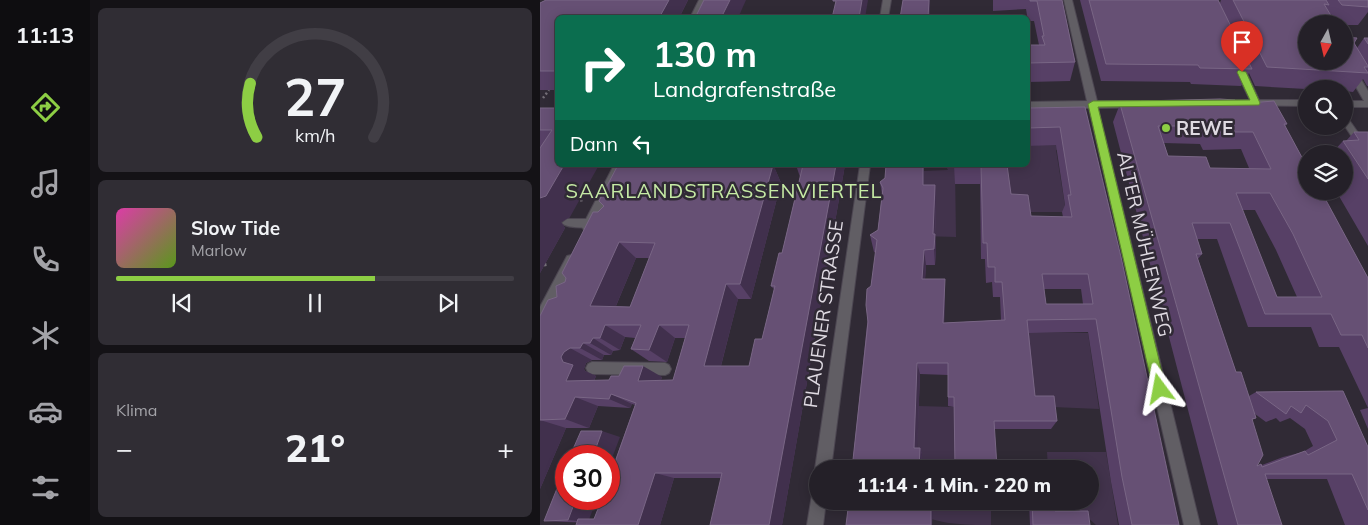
<!DOCTYPE html>
<html lang="de">
<meta charset="utf-8">
<style>
body{margin:0;font-family:Mulish,sans-serif;background:#302d34;color:#f1f3f6;height:100vh;display:flex;flex-direction:column;font-size:19px;white-space:nowrap}
*{box-sizing:border-box;margin:0}
p{font-size:16px;color:#a3a3a8}
.icon{flex:none;width:28px;height:28px;fill:none;stroke:currentColor;stroke-width:2;stroke-linecap:round;stroke-linejoin:round}
.map{position:relative;flex:1;overflow:hidden}
.panel{display:flex;flex-direction:column;gap:8px;padding:8px;background:#141216;width:450px}
.panel>*{flex:none}
.banner{position:absolute;left:15px;top:15px;width:475px;height:152px;border-radius:8px;box-shadow:0 2px 12px #0003,0 0 0 1px #413e45;background:#0b6e4f;color:#fff;overflow:hidden}
.needle{width:32px;rotate:188deg}
.buttons{position:absolute;left:758px;top:15px;display:grid;gap:10px}
.buttons a{display:grid;place-items:center;width:55px;height:55px;border-radius:50%;background:#242028;box-shadow:0 2px 12px #0003,0 0 0 1px #413e45;font-size:25px}
.speed{position:absolute;left:15px;top:445px;display:flex;gap:10px;font-size:25px;font-weight:700;text-align:center}
.speed>*{display:grid;place-content:center;width:65px;height:65px;border-radius:50%;background:#242028;box-shadow:0 2px 12px #0003,0 0 0 1px #413e45;line-height:1}
.speed .limit{border:8px solid #d22;background:#fff;color:#111}
.pin{position:absolute;display:grid;place-items:center;width:42px;height:42px;color:#fff;margin:-51px -21px;border-radius:50% 50% 50% 0;rotate:-45deg;box-shadow:0 0 5px #0007}
.pin .icon{rotate:45deg}
.me{position:absolute;width:55px;margin:-28px;rotate:347deg;stroke-linejoin:round;filter:drop-shadow(0 0 4px #0008)}
.turn{display:flex;align-items:center;gap:18px;height:105px;padding:0 15px;font-size:22px}
.turn .icon{width:65px;height:65px;stroke-width:2.5}
.turn b{display:block;font-size:35px;line-height:42px}
.then{display:flex;align-items:center;height:48px;padding:0 15px;background:#0003;gap:10px;font-size:19px}
.big{font-size:38px;font-weight:800;line-height:1.1}
.panel .card{flex:1;display:flex;flex-direction:column;justify-content:center;gap:8px;min-width:0;padding:0 18px;border-radius:8px;background:#302d34}
.panel .dial{align-items:center;gap:0}
.dial svg{height:130px;overflow:visible;fill:none;stroke:#413e45;stroke-width:7;stroke-linecap:round;text-anchor:middle}
.dial text{fill:#f1f3f6;stroke:none}
.song{display:flex;align-items:center;gap:15px}
.cover{width:60px;height:60px;border-radius:8px;background:linear-gradient(135deg,hsl(320 70% 55%),hsl(90 70% 35%))}
.played{height:5px;border-radius:2px;background:linear-gradient(90deg,#8dce44 65%,#413e45 65%)}
.keys{display:flex;justify-content:space-around;direction:ltr}
.heat{display:flex;justify-content:space-between;align-items:center;font-size:28px;direction:ltr}
.trip{position:absolute;left:269px;top:460px;width:290px;height:50px;border-radius:25px;background:#242028;box-shadow:0 2px 12px #0003,0 0 0 1px #413e45;font-weight:800;line-height:50px;text-align:center}
main{display:flex;flex:1;min-height:0}
.dock{display:flex;flex-direction:column;width:90px;justify-content:space-around;align-items:center;background:#0e0d10;color:#a3a3a8}
.dock .icon{width:35px;height:35px}
.dock .selected{color:#8dce44}
.dock b{font-size:22px;color:#f1f3f6}
.map>svg:first-child{display:block}
.green{fill:#42334c}
.lines{fill:none;stroke-linecap:round;stroke-linejoin:round}
.service-casing{stroke:#4c4651;stroke-width:2}
.minor-casing{stroke:#4c4651;stroke-width:2}
.path-far1{stroke:#746f78;stroke-width:2.5;stroke-dasharray:2 2.5;stroke-linecap:butt}
.path{stroke:#746f78;stroke-width:3;stroke-dasharray:2.5 4;stroke-linecap:butt}
.service{fill:#615e64;fill-rule:evenodd}
.minor{fill:#615e64;fill-rule:evenodd}
.wall{fill:#574066;fill-rule:evenodd}
.shaded-wall{fill:#41304d}
.building{fill:#665074;stroke:#796685;fill-rule:evenodd}
.route{fill:#8dce44;stroke:#5c862c}
.poi-dot{fill:#8dce44;stroke:#302a35;stroke-width:2}
.labels{text-anchor:middle;stroke-width:5;stroke-linejoin:round;paint-order:stroke}
.poi-label{font-size:19px;font-weight:bold;fill:#dfdae2;stroke:#302a35;text-anchor:start}
.street-label{font-size:19px;fill:#dfdae2;stroke:#302a35}
.neighbourhood-label{font-size:20px;letter-spacing:1px;fill:#c6eba5;stroke:#302a35}
</style>
<main>
<nav class="dock">
<b>11:13</b>
<svg class="icon selected" aria-label="directions" viewBox="0 0 24 24"><path d="M12 3l9 9-9 9-9-9zM9 14v-3h6M13 9l2 2-2 2"/></svg>
<svg class="icon" aria-label="music" viewBox="0 0 24 24"><path d="M9 18V5l10-2v13"/><circle cx="6" cy="18" r="3"/><circle cx="16" cy="16" r="3"/></svg>
<svg class="icon" aria-label="phone" viewBox="0 0 24 24"><path d="M5 4h4l2 5-3 2q2 4 5 5l2-3 5 2v4C11 20 4 13 5 4z"/></svg>
<svg class="icon" aria-label="climate" viewBox="0 0 24 24"><path d="M12 3v18M4 7l16 10M4 17L20 7"/></svg>
<svg class="icon" aria-label="car" viewBox="0 0 24 24"><path d="M5 17H2v-5l4-1 3-4h7l3 4 3 1v5h-3M9 17h6M6 11h13"/><circle cx="7" cy="17" r="2"/><circle cx="17" cy="17" r="2"/></svg>
<svg class="icon" aria-label="filters" viewBox="0 0 24 24"><path d="M4 7h16M4 17h16"/><circle cx="9" cy="7" r="2"/><circle cx="15" cy="17" r="2"/></svg>
</nav>
<section class="panel">
<div class="card dial"><svg viewBox="0 0 100 80">
<path d="M14 69A42 42 0 1 1 86 69"/>
<path d="M14 69A42 42 0 0 1 10 36" stroke="#8dce44"/>
<text x="50" y="56" font-size="32" font-weight="700">27</text>
<text x="50" y="72" font-size="11">km/h</text>
</svg></div>
<div class="card">
<div class="song"><i class="cover"></i><div><b>Slow Tide</b><p>Marlow</p></div></div>
<div class="played"></div>
<div class="keys"><svg class="icon" aria-label="previous" viewBox="0 0 24 24"><path d="M18 5L8 12l10 7zM5 5v14"/></svg><svg class="icon" aria-label="pause" viewBox="0 0 24 24"><path d="M8 5v14M16 5v14"/></svg><svg class="icon" aria-label="next" viewBox="0 0 24 24"><path d="M6 5l10 7-10 7zM19 5v14"/></svg></div>
</div>
<div class="card"><p>Klima</p>
<div class="heat"><a>−</a><b class="big">21°</b><a>+</a></div>
</div>
</section>
<div class="map">
<svg width="828" height="525" viewBox="0 0 828 525">
<rect width="100%" height="100%" fill="#302a35"/>
<!-- green -->
<g class="green">
<polygon points="518,143 519,149 516,150 526,212 468,212 464,186 415,170 416,237 382,236 386,223 395,223 396,202 384,197 384,171 408,170 405,165 488,165 488,146"/>
<polygon points="483,333 548,333 559,409 490,406"/>
<polygon points="378,406 414,407 415,469 381,469 377,455"/>
<polygon points="507,452 566,452 578,525 556,525 543,513 511,512 510,501 550,501 550,469 508,469"/>
<path d="M367 501H451V525C423 525 380 525 367 501Z"/>
</g>
<g class="lines">
<!-- service casing -->
<g class="service-casing">
<g id="service">
<polygon points="804,116 807,117 828,147 828,157 825,156 804,125"/>
<path d="M27 219H58L63 223C58 229 27 229 22 223Z"/>
<polygon points="52,362 125,363 129,365 131,369 129,373 125,375 52,374 48,372 46,368 48,364"/>
</g>
</g>
<!-- minor casing -->
<g class="minor-casing">
<g id="minor">
<polygon points="159,0 167,0 158,18 150,18"/>
<polygon points="343,0 351,0 348,18 340,18"/>
<polygon points="524,0 532,0 557,101 616,101 621,104 616,107 558,108 660,525 644,525 549,108 488,108 488,102 547,101"/>
<polygon points="804,55 807,56 828,91 828,107 804,107 804,101 824,101 801,61 804,61"/>
<polygon points="698,62 703,65 719,100 766,100 766,106 678,105 676,103 681,100 710,100 693,65"/>
<polygon points="74,165 84,165 52,230 44,230 42,227"/>
<polygon points="320,165 330,165 291,469 278,469 278,475 275,469"/>
<polygon points="31,255 35,256 37,260 5,324 0,326 0,307 27,256"/>
<polygon points="278,493 278,501 286,501 283,525 267,525 272,495"/>
</g>
</g>
<!-- path-far1 -->
<polyline class="path-far1" points="3,98 9,90"/>
<!-- path -->
<g class="path">
<polyline points="40,200 43,200"/>
<polyline points="4,265 10,264"/>
</g>
<!-- service -->
<use href="#service" class="service"/>
<!-- minor -->
<use href="#minor" class="minor"/>
</g>
<!-- wall -->
<g class="wall">
<polygon points="6,0 148,0 139,18 18,18 18,90 0,90 0,3"/>
<polygon points="453,0 522,0 535,62 530,81 488,82 488,45 499,45 494,21 488,21 486,9 453,11"/>
<polygon points="540,0 678,0 680,3 681,0 828,0 828,12 818,25 804,25 804,24 766,24 805,37 814,43 817,48 824,38 828,38 828,86 827,86 823,79 813,92 804,91 804,89 766,89 715,86 709,73 701,86 651,84 650,82 561,81"/>
<path d="M601 101 697 104 747 124 745 126 828 278V429L820 410 828 408 799 347H779L771 327H708L677 239H657L662 254 658 259 696 372 709 396 716 392 803 391 828 447V525H805L787 479H726L742 525H678L573 122 580 104H600ZM624 143 660 144 663 150 701 149 709 168H670L628 156ZM702 210H715L736 250 757 297H737ZM715 414 726 422 736 418 740 422 750 418 765 429 773 446 763 452 743 457 722 465 721 464 718 466 712 420 716 418Z"/>
<path d="M545 107 639 525H579L571 482 548 332 489 333 495 396 517 421 511 429H455L415 469 414 407 408 406V375L380 374 377 448H380L382 454 381 469H312L331 286 336 253 334 252 330 235 338 230 342 194 340 182 345 178 346 167H342V165H384V185H395L396 202 395 234 396 250 395 265H386L385 279 405 294 404 323 461 320 460 297H453L452 282 446 283 445 259H441L440 184H415L414 165H467L471 194 491 216 523 217 522 212 525 205 516 145 488 146V108ZM504 289H541L543 304H506Z"/>
<polygon points="0,108 18,108 30,217 21,222 25,228 0,273"/>
<polygon points="814,132 828,132 828,246 796,191 804,191 804,154 791,154 803,141 806,141"/>
<path d="M256 165H305L242 525 181 478H134L120 525 26 522 4 521 54 519 95 405 92 404 90 408 58 406 49 428H26L0 489V316L17 297 25 282 58 212 235 169 241 183 211 299H198L181 366H209L222 339 234 289 231 286 242 253 260 177ZM96 258H109L90 307 76 306ZM85 337 95 338 91 349 109 361 127 362 135 338H145L133 380H121L122 377 54 381 56 376 45 371 44 369 46 363 52 360H62L64 355H71L73 351 80 350Z"/>
<polygon points="489,501 514,501 515,511 550,525 490,525"/>
</g>
<!-- shaded-wall -->
<g class="shaded-wall">
<polygon points="129,0 148,0 139,18 119,18"/>
<polygon points="190,0 206,0 198,18 181,18"/>
<polygon points="322,0 328,0 325,18 319,18"/>
<polygon points="389,0 390,0 390,18 388,18"/>
<polygon points="24,165 59,165 30,217 21,222 25,228 0,273 0,198"/>
<polygon points="222,165 236,165 235,169 241,183 211,299 200,284"/>
<polygon points="296,165 305,165 242,525 229,525"/>
<polygon points="383,165 384,165 384,202 383,185"/>
<polygon points="395,185 396,202 394,250 393,234"/>
<polygon points="395,234 396,250 395,265 394,249"/>
<polygon points="79,242 96,258 70,320 50,306"/>
<polygon points="384,250 386,265 384,294 382,279"/>
<polygon points="405,279 405,294 404,336 403,323"/>
<polygon points="186,284 198,299 178,377 164,366"/>
<polygon points="65,325 85,337 80,350 60,338"/>
<polygon points="119,325 135,338 127,362 109,350"/>
<polygon points="53,338 73,351 71,355 50,343"/>
<polygon points="43,343 64,355 62,360 40,348"/>
<polygon points="30,348 52,360 46,363 44,369 45,371 56,376 49,391 26,381 23,362 21,357 24,352"/>
<polygon points="377,363 380,374 377,455 374,448"/>
<polygon points="103,366 122,377 117,391 98,381"/>
<polygon points="71,394 92,404 90,408 69,399"/>
<polygon points="35,397 58,406 49,428 25,419"/>
<polygon points="0,420 26,428 0,489"/>
<polygon points="62,431 80,437 69,466 69,456 53,456"/>
<polygon points="380,448 382,454 381,469 379,469"/>
<polygon points="115,473 134,478 120,525 98,525"/>
<polygon points="36,499 57,499 48,522 28,520"/>
<polygon points="371,501 374,501 374,511 371,508"/>
<polygon points="391,508 393,511 392,525 391,525"/>
</g>
<!-- building -->
<g class="building">
<polygon points="6,0 129,0 119,18 18,18 18,71 0,71 0,3"/>
<polygon points="164,0 190,0 181,18 155,18"/>
<polygon points="293,0 322,0 319,18 292,18 296,1 293,1"/>
<polygon points="363,0 389,0 388,18 360,18"/>
<polygon points="490,0 522,0 535,62 488,63 488,45 505,45 502,36 504,36 497,1 490,1"/>
<polygon points="549,0 678,0 712,69 660,68 658,65 566,64"/>
<polygon points="693,0 786,0 789,5 784,4 796,24 766,24 766,61 804,61 804,36 805,37 817,38 814,43 828,66 828,67 824,67 828,73 727,67"/>
<polygon points="798,0 827,0 828,1 828,7 802,5"/>
<polygon points="824,38 828,38 828,44"/>
<path d="M680 99 695 100 697 104 734 101 747 124H744L766 165V191H781L828 278V348L822 335H801L791 314H725L690 223H652L662 254H656L696 372H701L716 418 712 419 723 455 717 466 721 464 722 467 765 451 768 455 797 440 788 421 766 405 761 413 751 406 746 414 716 392 803 391 828 447V510L812 474H725L742 525H698L580 104 602 105 601 101ZM618 126H671L674 132H713L731 169 670 168 666 157 628 156ZM696 193H730L753 234 782 297H737Z"/>
<path d="M545 107 581 257 639 525H592L582 477 556 319 487 320 495 396H514L517 421H454L457 467 498 468V469H415L414 397H408V363H377L374 448H380L379 469H312L328 322 326 305 327 289 331 286 337 240 330 235 338 230 343 188 340 182 345 178 346 165H383V185H395L393 234H395L394 249 384 250 382 279H405L403 323 465 320 462 282H455V267H448L447 243H443L441 166H415V165H467L471 194 488 195 491 216 532 217 528 195H531L520 127 488 128V108ZM502 274H548L553 304H506Z"/>
<polygon points="0,108 18,108 18,165 24,165 6,196 0,198 0,148 12,130 0,130"/>
<polygon points="814,132 828,132 828,179 803,141 819,140"/>
<path d="M78 165H233L200 284H186L164 366H209L215 339H222L235 286H231L239 253H242L263 165H296L229 525H170L182 473H115L98 525H36L38 519H54L62 499H69V479L96 403 71 394 69 399 35 397 25 419 0 420V316L8 300 17 297 16 286 25 282 26 278 22 273 53 212H58L64 206 59 201ZM79 242 115 243 90 307 50 306ZM65 325H101L91 349 109 350 119 325H149L133 380 98 381 103 366H84L79 376H71L69 380 26 381 33 365 23 362 21 357 24 352 30 348H40L43 343H50L53 338H60Z"/>
<polygon points="41,431 62,431 53,456 30,456"/>
<polygon points="26,466 26,499 36,499 28,520 4,521"/>
<polygon points="309,501 371,501 371,508 391,508 391,525 306,525"/>
<polygon points="492,501 514,501 515,511 548,511 550,525 493,525"/>
</g>
<!-- route -->
<polygon class="route" points="699,70 706,72 720,103 719,105 558,107 626,389 624,393 620,395 615,393 613,389 548,104 553,101 710,100 697,72"/>
<!-- markers -->
<circle class="poi-dot" cx="626" cy="128" r="5"/>
<g class="labels">
<!-- poi labels -->
<g class="poi-label">
<text x="636" y="135">REWE</text>
</g>
<!-- street labels -->
<g class="street-label">
<text transform="translate(605 244) rotate(77)" y="7">ALTER MÜHLENWEG</text>
<text transform="translate(283 314) rotate(-82)" y="7">PLAUENER STRASSE</text>
</g>
<!-- neighbourhood labels -->
<g class="neighbourhood-label">
<text x="184" y="198">SAARLANDSTRASSENVIERTEL</text>
</g>
</g>
</svg>
<div class="buttons">
<a><svg class="needle" viewBox="-14 -14 28 28"><path d="M0-13l5 13h-10z" fill="#e53935"/><path d="M0 13l5-13h-10z" fill="#a3a3a8"/></svg></a>
<a><svg class="icon" aria-label="search" viewBox="0 0 24 24"><circle cx="10" cy="10" r="6"/><path d="M15 15l6 6"/></svg></a>
<a><svg class="icon" aria-label="layers" viewBox="0 0 24 24"><path d="M12 4l9 5-9 5-9-5zM3 14l9 5 9-5"/></svg></a>
</div>
<div class="speed"><div class="limit">30</div></div>
<div class="pin" style="left:702px;top:72px;background:#d93025"><svg class="icon" aria-label="arrive" viewBox="0 0 24 24"><path d="M6 21V4h12l-3 4 3 4H6"/></svg></div>
<svg class="me" style="left:620px;top:389px" viewBox="-20 -20 40 40"><path d="M0-17L14 15 0 8-14 15z" fill="#8dce44" stroke="#fff" stroke-width="4"/></svg>
<div class="trip">11:14 · 1 Min. · 220 m</div>
<div class="banner">
<div class="turn"><svg class="icon" aria-label="right" viewBox="0 0 24 24"><path d="M7 20v-9h11M14 6l5 5-5 5"/></svg><div><b>130 m</b>Landgrafenstraße</div></div>
<div class="then">Dann<svg class="icon" aria-label="left" viewBox="0 0 24 24"><path d="M17 20v-9H6M10 6l-5 5 5 5"/></svg></div>
</div>
</div>
</main>
